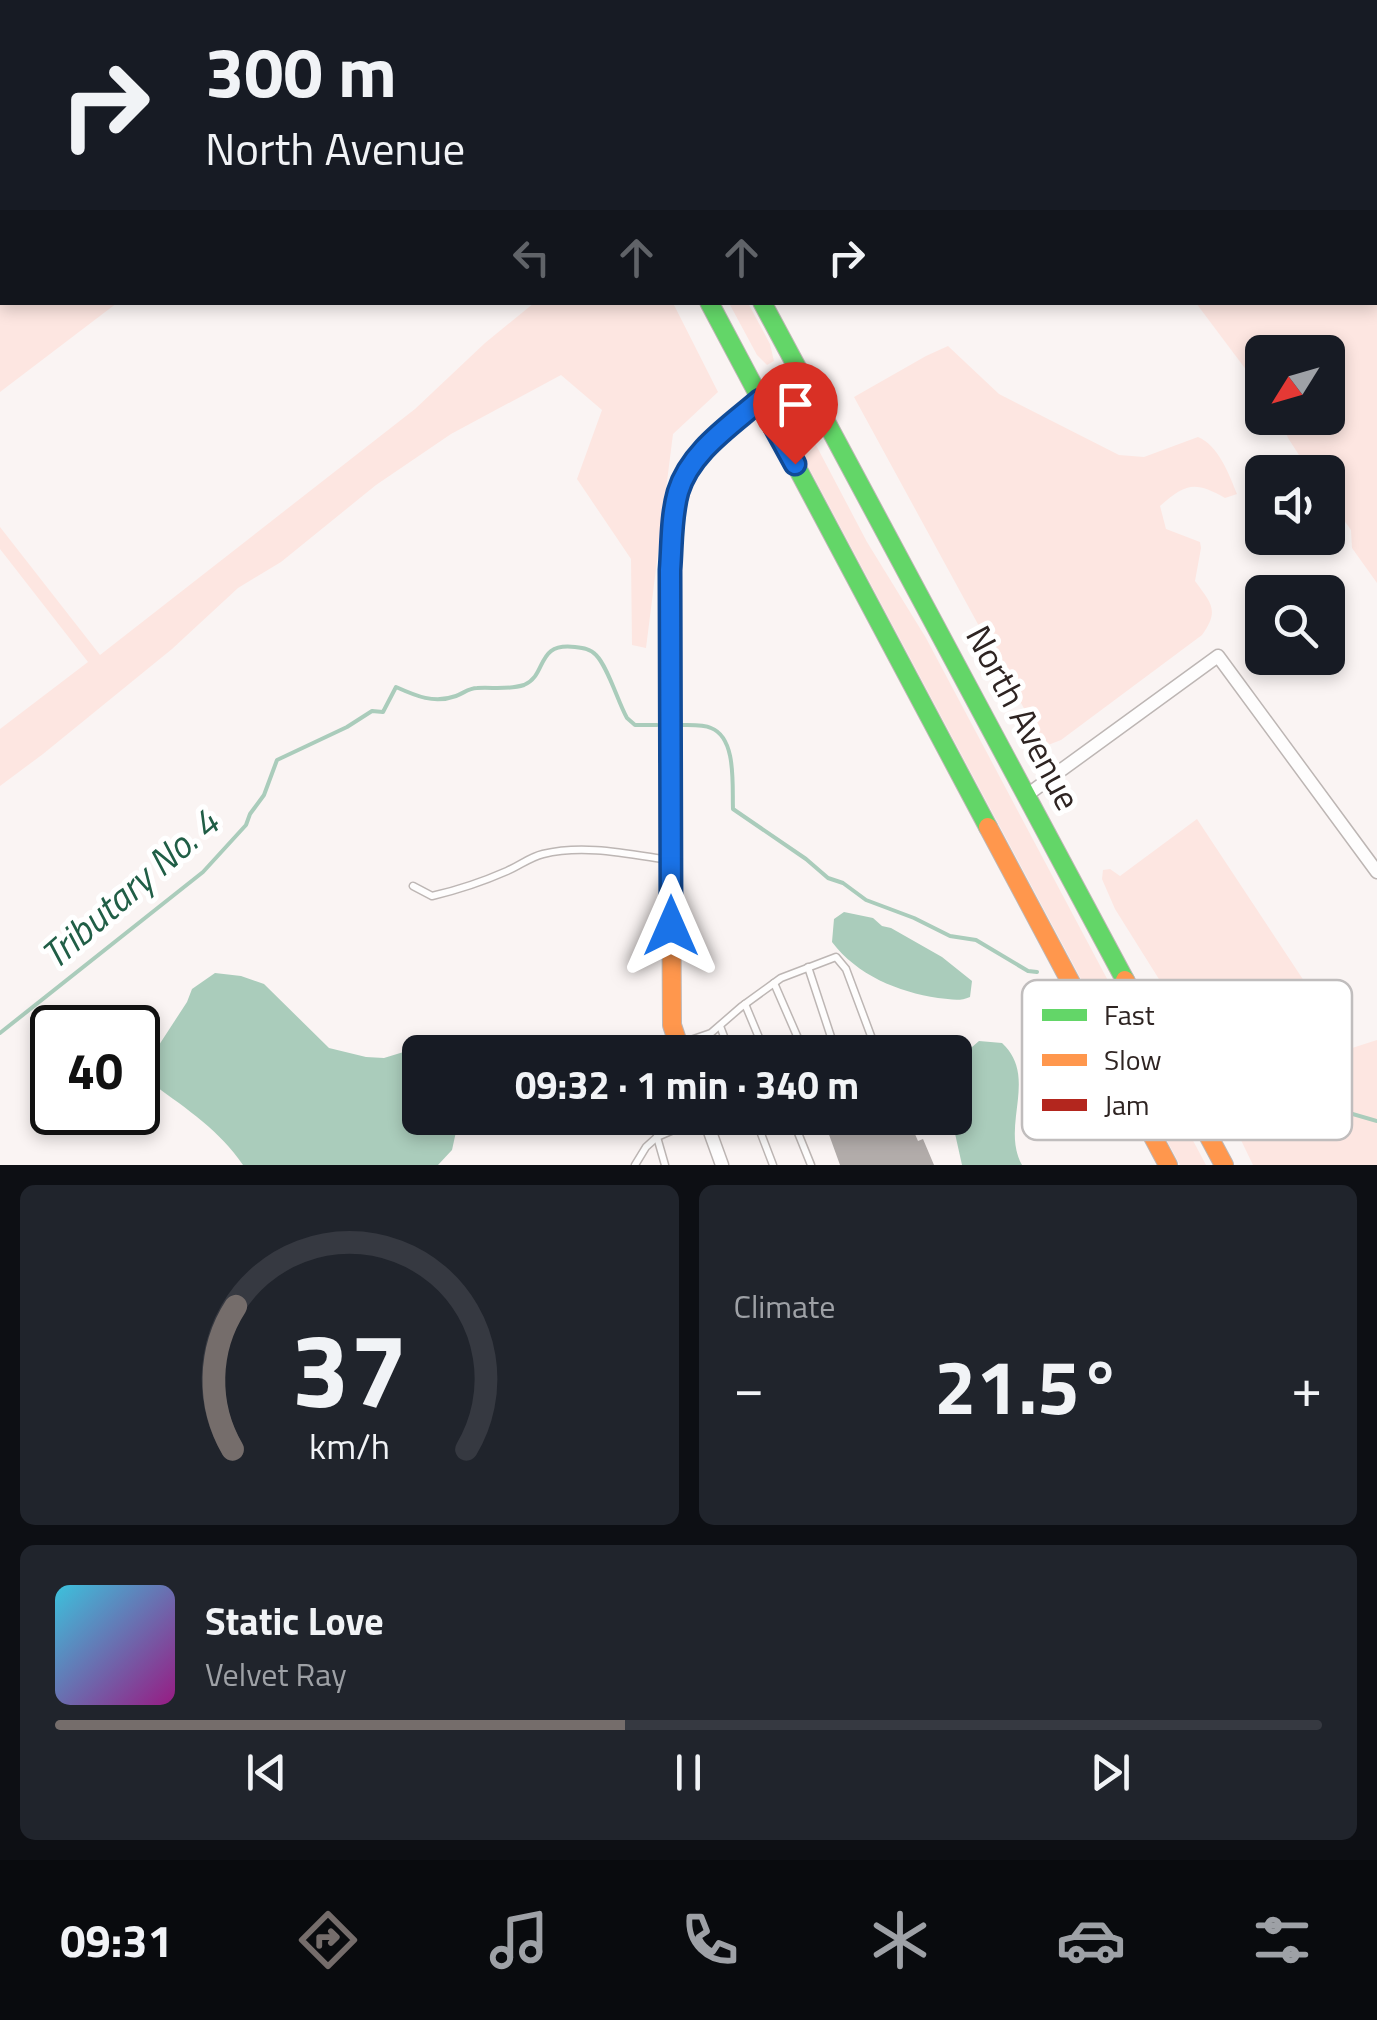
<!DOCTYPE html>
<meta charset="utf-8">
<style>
body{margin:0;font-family:"Titillium Web",sans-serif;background:#20242c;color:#f1f3f6;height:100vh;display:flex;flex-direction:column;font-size:38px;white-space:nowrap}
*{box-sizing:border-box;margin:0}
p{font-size:32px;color:#9ea1a6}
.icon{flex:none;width:55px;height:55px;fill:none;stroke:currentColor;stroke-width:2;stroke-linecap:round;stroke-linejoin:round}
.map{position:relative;height:1165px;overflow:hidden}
.side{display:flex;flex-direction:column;gap:20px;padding:20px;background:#0d0f14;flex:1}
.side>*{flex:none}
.banner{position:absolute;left:0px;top:0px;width:1378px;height:305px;box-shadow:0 5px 15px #0003;background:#171b24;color:#f1f3f6;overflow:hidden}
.needle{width:65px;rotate:233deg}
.tools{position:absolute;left:1245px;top:335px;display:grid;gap:20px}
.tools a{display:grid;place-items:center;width:100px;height:100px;border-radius:15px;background:#171b24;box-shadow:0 5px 15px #0003;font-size:50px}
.speed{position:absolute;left:30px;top:1005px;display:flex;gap:20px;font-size:50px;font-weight:700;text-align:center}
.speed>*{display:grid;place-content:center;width:130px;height:130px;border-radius:50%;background:#171b24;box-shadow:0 5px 15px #0003;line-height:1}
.speed .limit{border:5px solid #111;border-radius:15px;background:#fff;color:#111}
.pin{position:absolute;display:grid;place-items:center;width:85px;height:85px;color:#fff;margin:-102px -42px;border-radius:50% 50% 50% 0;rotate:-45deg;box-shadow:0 0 10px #0007}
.pin .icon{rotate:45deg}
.me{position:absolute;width:110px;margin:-55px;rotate:0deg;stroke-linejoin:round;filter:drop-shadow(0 0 8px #0008)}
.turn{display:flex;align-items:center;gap:35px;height:210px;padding:0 40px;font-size:45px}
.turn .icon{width:130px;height:130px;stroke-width:2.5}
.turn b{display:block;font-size:70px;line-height:85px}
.lanes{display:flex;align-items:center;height:95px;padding:0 40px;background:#0003;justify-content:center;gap:50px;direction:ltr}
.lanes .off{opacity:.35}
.big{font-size:75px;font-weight:700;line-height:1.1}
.side .card{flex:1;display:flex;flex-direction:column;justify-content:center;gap:15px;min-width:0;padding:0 35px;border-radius:15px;background:#20242c}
.side .dial{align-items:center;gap:0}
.dial svg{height:260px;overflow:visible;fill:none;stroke:#363941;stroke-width:7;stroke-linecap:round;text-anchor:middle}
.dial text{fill:#f1f3f6;stroke:none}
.song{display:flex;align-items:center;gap:30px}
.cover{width:120px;height:120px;border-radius:15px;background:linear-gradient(135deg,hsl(190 70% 55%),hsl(310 70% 35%))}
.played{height:10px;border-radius:5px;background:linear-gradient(90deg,#756d6b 45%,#363941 45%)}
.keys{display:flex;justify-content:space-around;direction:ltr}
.heat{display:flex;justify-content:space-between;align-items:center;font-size:55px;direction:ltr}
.side .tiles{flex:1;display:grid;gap:20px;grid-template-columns:1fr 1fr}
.card:last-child{grid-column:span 2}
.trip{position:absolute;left:402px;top:1035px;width:570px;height:100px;border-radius:15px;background:#171b24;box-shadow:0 5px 15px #0003;font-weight:700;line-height:100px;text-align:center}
.tabs{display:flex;height:160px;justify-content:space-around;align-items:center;background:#090b0e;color:#9ea1a6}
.tabs .icon{width:70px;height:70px}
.tabs .on{color:#756d6b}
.tabs b{font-size:45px;color:#f1f3f6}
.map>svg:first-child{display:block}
.green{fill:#fde6e1}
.water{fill:#acb}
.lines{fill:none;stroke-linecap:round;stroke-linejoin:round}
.stream{stroke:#acb;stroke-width:4}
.building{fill:#b2acaa}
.lane-casing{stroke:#bdb6b4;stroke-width:9}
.street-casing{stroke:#bdb6b4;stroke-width:15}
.fast-casing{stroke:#bdb6b4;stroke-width:20}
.slow-casing{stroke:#bdb6b4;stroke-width:20}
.jam-casing{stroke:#bdb6b4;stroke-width:20}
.lane{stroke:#fefdfd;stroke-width:6}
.street{stroke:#fefdfd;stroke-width:12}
.fast{stroke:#63d668;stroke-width:18}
.slow{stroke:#ff974d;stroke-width:18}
.jam{stroke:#b3261e;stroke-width:18}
.route-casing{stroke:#114b97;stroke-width:25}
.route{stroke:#1a73e8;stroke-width:18}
.labels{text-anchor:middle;stroke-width:10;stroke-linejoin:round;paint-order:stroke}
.street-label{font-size:35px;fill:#2e2422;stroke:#fff}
.water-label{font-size:38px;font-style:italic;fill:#205e46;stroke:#fff}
.key{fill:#fff;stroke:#c0bdbd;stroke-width:2.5}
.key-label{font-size:28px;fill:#2e2422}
</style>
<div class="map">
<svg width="1377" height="1165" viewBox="0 0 1377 1165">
<rect width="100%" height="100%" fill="#faf4f3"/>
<!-- green -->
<g class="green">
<polygon points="0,0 526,0 528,2 2,2 2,302 117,303 0,392"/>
<polygon points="978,0 1377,0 1377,583 1352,548 1351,530 1328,498 1328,472 1310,472 1288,438 1280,418 1328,418 1328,352 1262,352 1262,391 1196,303 1375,302 1375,2 980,2"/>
<polygon points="534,303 673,303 718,392 673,434 646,648 632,645 631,559 577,479 602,410 561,375 451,434 376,485 281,562 238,588 172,649 43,754 0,786 0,729 88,662 0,549 0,527 100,655 415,409 485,343"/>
<polygon points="729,303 748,303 770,344 774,361 767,365 757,355"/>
<path d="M948 346 999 394 1119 455 1144 457 1198 437C1218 445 1229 474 1237 494L1225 498C1195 481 1186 483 1160 506L1166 529 1200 542 1201 548 1195 581C1211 603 1220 610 1202 635L1061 740 1048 745 1039 736 854 397 926 356Z"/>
<polygon points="797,415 806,426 867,542 926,638 1206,1165 1180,1165 800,451 792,432 791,419"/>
<polygon points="1197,819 1349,1049 1377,1040 1377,1165 1253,1165 1212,1080 1203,1054 1189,1027 1115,909 1102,879 1103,870 1110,869 1120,876"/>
</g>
<!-- water -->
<g class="water">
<path d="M844 912 873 918 882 926 891 928 942 957 972 981 970 997C959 1002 950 999 938 998 898 992 857 975 832 942L834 919Z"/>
<path d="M215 973 241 976 264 984 329 1048 366 1057 384 1058 410 1050 451 1052H420V1118H459L452 1150 438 1165H243C220 1131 187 1109 154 1085L151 1073 153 1058 159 1045 187 1002 192 989Z"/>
<path d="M979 1041 1002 1043C1039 1077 1000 1126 1022 1165H962L952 1120V1118H955C955 1078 946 1068 979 1041Z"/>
</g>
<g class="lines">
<!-- stream -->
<g class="stream">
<path d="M679 725C689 725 703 724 711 728 737 738 732 786 733 809L806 859 828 878 843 883 866 900 914 918 950 936 976 940 1028 971 1037 972"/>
<path d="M0 1033 203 872 246 825 250 814 264 795 277 760 347 727 372 711 383 712 396 687C416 696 434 704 456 696 464 693 469 688 477 688 492 687 509 690 524 685 548 675 535 642 575 647 583 648 591 649 596 655 608 667 618 702 627 718L635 725H657"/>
<path d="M1175 1036 1246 1063 1255 1070C1258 1084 1267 1085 1277 1092L1377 1121"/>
</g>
</g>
<!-- building -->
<polygon class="building" points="823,1118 908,1118 918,1141 923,1139 934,1165 840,1165"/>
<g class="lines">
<!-- lane casing -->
<g class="lane-casing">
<g id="lane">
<path d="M413 886 432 896C458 890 482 882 507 871 519 866 530 857 543 854 584 844 628 854 669 860"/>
<polyline points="808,967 836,1052"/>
<polyline points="774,983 804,1052"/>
<polyline points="745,1004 765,1052"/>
<polyline points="720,1026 730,1052"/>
<polyline points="679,1044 711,1033 741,1007 781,978 836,957 846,969 877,1052"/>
<polyline points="755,1118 773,1165"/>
<polyline points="792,1118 811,1165"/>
<polyline points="635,1165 646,1147 657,1137"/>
<polyline points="665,1165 657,1137 701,1118"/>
</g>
</g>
<!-- street casing -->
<g class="street-casing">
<g id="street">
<polyline points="1027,795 1218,656 1377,872"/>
<polyline points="705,1118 722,1165"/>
</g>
</g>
<!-- fast casing -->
<g class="fast-casing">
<g id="fast">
<polyline points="548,0 549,2"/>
<polyline points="709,302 988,827"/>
<polyline points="762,302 1125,980"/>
</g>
</g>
<!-- slow casing -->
<g class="slow-casing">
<g id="slow">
<polyline points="601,0 602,2"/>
<polyline points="670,670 672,1025 681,1052"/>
<polyline points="988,827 1168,1165"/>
<polyline points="1125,980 1224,1165"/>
</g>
</g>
<!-- jam casing -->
<g class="jam-casing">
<polyline id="jam" points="670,670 673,518 684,478 700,453 726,427 800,374"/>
</g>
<!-- lane -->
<use href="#lane" class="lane"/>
<!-- street -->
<use href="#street" class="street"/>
<!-- fast -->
<use href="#fast" class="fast"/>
<!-- slow -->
<use href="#slow" class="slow"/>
<!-- jam -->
<use href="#jam" class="jam"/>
</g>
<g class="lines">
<!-- route casing -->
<g class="route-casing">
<path id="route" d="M671 926 670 570C672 544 671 517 678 492 690 452 730 426 760 400L795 464"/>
</g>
<!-- route -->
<use href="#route" class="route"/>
</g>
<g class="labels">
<!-- street labels -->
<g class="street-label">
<text transform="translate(1023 718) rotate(62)" y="12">North Avenue</text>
</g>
<!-- water labels -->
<g class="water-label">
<text transform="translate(130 889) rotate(-41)" y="13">Tributary No. 4</text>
</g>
</g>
<!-- legend -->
<rect x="1022" y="980" width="330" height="160" rx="15" class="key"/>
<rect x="1042" y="1009" width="45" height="12" fill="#63d668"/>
<rect x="1042" y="1054" width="45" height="12" fill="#ff974d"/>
<rect x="1042" y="1099" width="45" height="12" fill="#b3261e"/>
<g class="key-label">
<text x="1104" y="1025">Fast</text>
<text x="1104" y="1070">Slow</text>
<text x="1104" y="1115">Jam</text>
</g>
</svg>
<div class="tools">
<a><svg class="needle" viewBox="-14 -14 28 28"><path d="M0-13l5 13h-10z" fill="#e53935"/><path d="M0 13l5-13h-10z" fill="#9ea1a6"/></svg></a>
<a><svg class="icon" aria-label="sound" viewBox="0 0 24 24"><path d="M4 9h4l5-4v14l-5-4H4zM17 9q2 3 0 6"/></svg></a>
<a><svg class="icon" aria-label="search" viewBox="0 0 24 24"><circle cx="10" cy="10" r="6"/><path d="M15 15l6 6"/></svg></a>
</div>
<div class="speed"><div class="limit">40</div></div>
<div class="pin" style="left:795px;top:464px;background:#d93025"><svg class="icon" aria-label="arrive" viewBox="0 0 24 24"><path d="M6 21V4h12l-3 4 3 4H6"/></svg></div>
<svg class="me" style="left:671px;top:926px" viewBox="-20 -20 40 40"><path d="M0-17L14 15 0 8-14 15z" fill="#1a73e8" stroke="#fff" stroke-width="4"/></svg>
<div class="trip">09:32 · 1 min · 340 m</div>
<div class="banner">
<div class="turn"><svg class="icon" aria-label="right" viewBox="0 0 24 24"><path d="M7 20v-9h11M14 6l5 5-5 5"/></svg><div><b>300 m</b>North Avenue</div></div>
<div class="lanes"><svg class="icon off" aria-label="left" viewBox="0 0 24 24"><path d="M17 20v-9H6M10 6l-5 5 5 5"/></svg><svg class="icon off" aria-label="ahead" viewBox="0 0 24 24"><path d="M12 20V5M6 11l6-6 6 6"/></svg><svg class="icon off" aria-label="ahead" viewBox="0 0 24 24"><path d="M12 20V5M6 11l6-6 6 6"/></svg><svg class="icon" aria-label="right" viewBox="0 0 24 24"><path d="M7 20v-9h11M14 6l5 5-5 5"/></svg></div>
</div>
</div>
<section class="side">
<div class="tiles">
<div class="card dial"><svg viewBox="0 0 100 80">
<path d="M14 69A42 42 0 1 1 86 69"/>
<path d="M14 69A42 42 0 0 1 15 25" stroke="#756d6b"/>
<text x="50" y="56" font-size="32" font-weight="700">37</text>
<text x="50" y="72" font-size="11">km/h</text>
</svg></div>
<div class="card"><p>Climate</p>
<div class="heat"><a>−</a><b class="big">21.5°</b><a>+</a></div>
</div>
<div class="card">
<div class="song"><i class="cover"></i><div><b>Static Love</b><p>Velvet Ray</p></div></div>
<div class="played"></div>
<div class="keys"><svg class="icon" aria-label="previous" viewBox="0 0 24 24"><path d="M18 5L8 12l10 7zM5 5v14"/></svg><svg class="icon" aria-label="pause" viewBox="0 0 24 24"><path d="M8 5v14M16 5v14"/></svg><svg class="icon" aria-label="next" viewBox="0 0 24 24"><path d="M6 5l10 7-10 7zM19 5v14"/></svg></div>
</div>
</div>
</section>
<nav class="tabs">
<b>09:31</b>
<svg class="icon on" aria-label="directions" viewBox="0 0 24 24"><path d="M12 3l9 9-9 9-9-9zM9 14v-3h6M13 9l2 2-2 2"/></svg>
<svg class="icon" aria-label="music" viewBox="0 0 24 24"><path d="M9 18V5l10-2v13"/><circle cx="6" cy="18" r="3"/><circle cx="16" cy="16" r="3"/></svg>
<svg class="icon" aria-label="phone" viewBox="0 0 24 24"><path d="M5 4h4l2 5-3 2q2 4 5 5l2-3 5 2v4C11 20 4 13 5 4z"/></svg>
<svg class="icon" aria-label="climate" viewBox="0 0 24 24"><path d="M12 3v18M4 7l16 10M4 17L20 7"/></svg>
<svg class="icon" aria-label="car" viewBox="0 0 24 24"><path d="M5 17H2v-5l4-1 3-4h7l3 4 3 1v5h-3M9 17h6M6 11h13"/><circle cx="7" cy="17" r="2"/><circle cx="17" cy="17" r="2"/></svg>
<svg class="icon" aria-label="filters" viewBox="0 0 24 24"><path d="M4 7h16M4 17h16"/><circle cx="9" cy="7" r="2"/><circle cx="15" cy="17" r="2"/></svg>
</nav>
